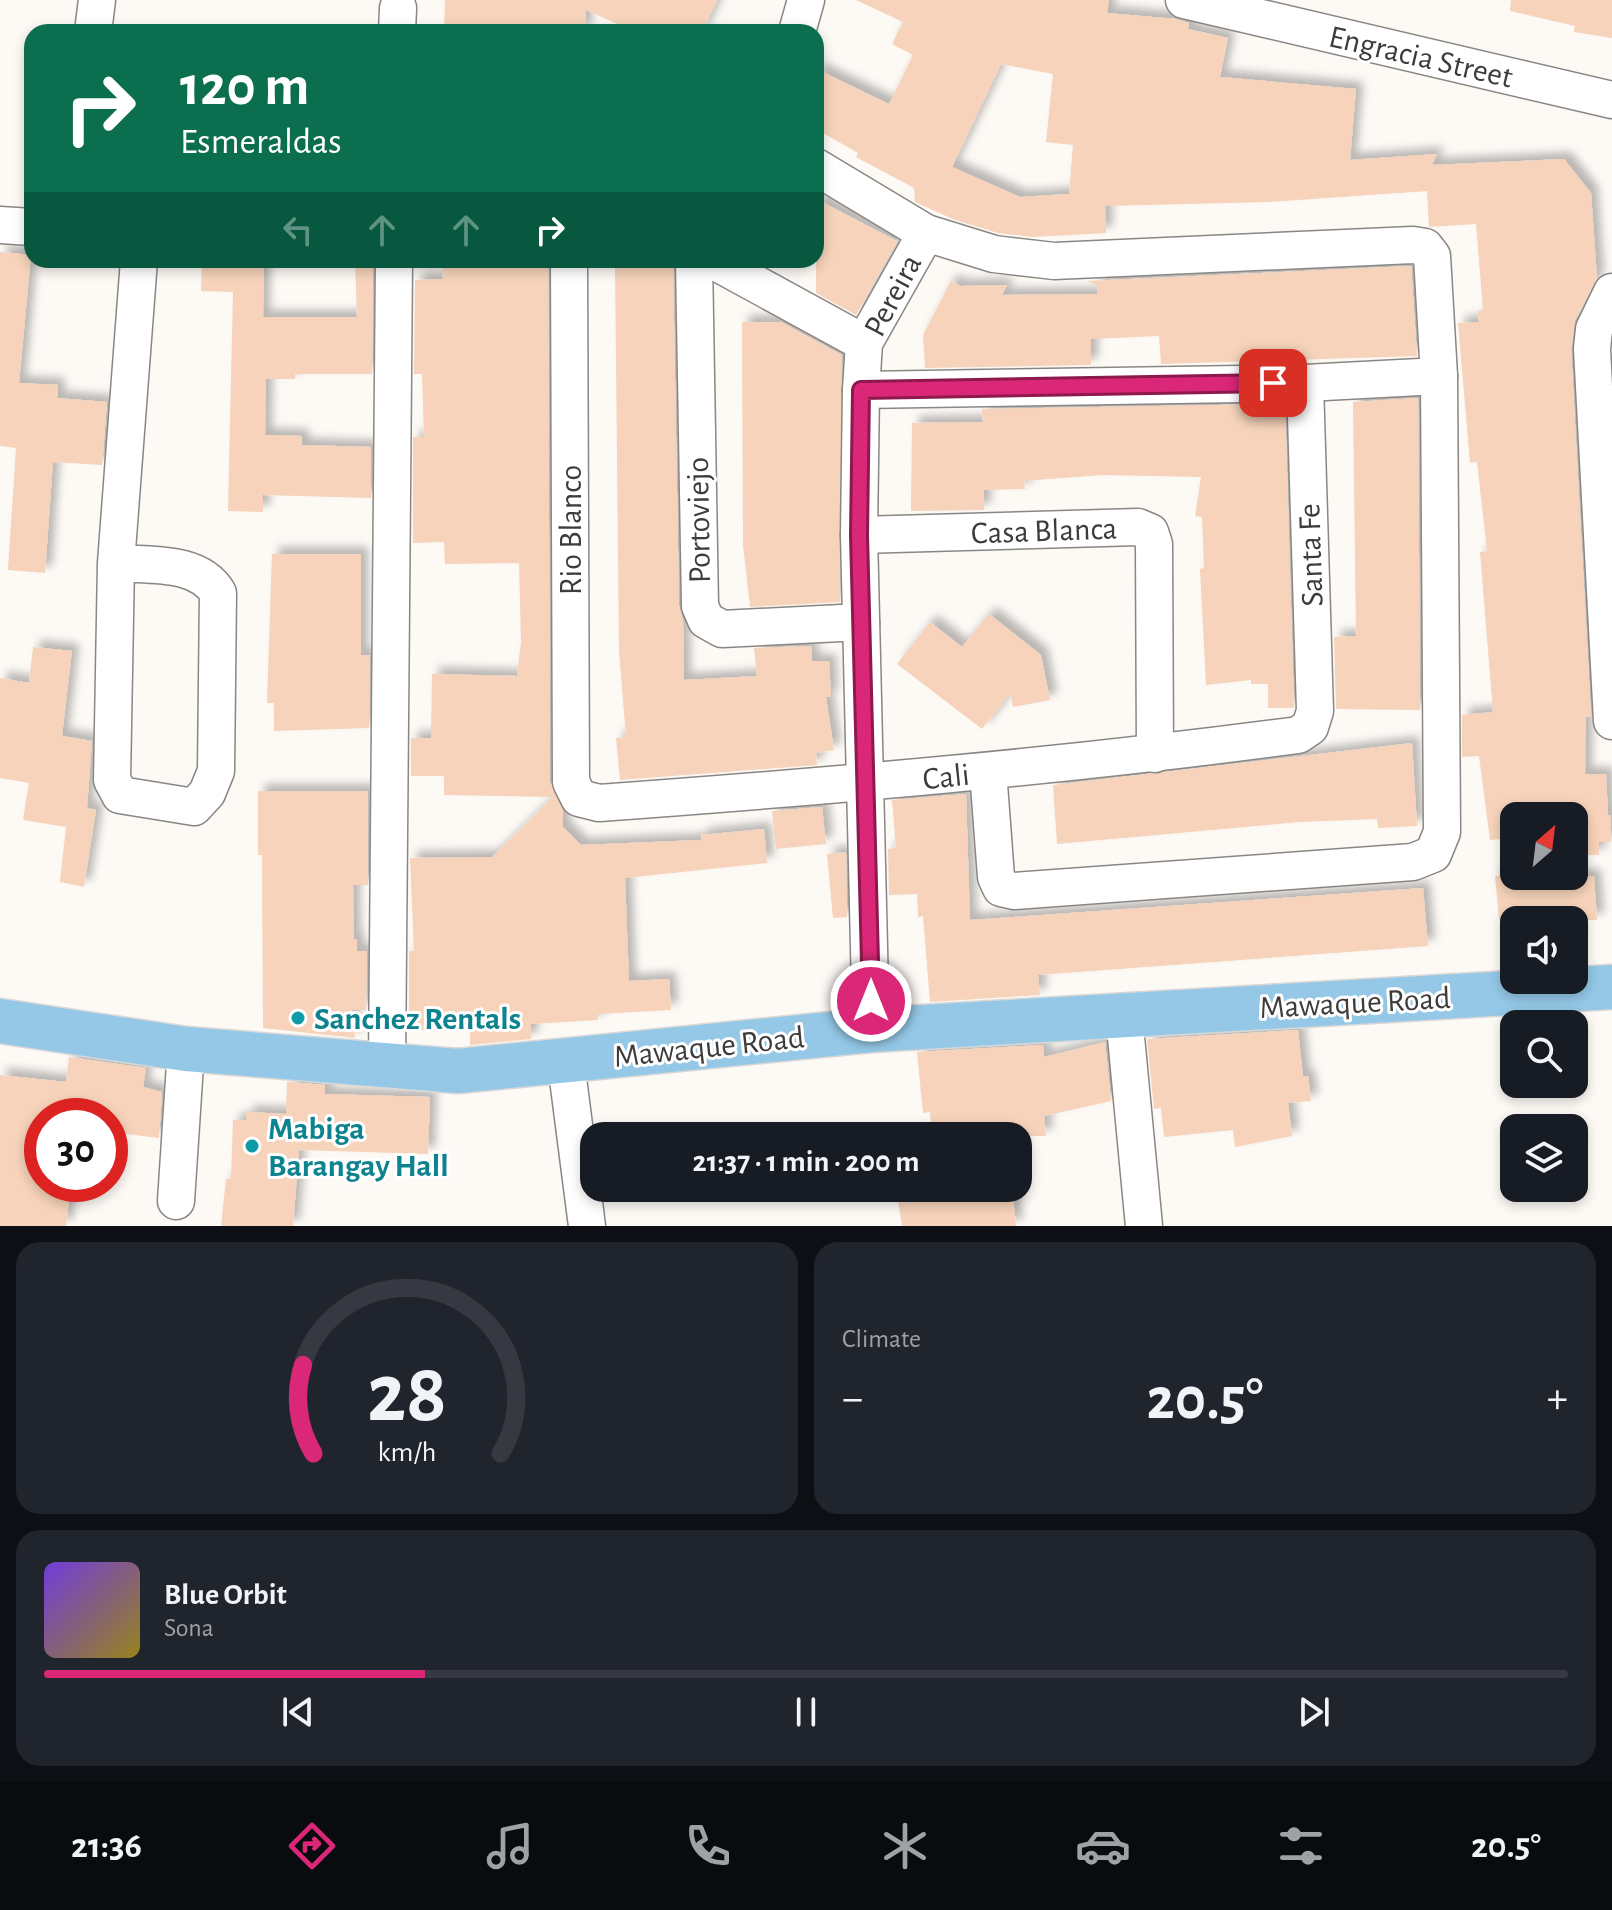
<!DOCTYPE html>
<meta charset="utf-8">
<style>
body{margin:0;font-family:"Alegreya Sans",sans-serif;background:#20242c;color:#f1f3f6;height:100vh;display:flex;flex-direction:column;font-size:30px;white-space:nowrap}
*{box-sizing:border-box;margin:0}
p{font-size:26px;color:#9ea1a6}
.icon{flex:none;width:44px;height:44px;fill:none;stroke:currentColor;stroke-width:2;stroke-linecap:round;stroke-linejoin:round}
.map{position:relative;height:1226px;overflow:hidden}
.details{display:flex;flex-direction:column;gap:16px;padding:16px;background:#0d0f14;flex:1}
.details>*{flex:none}
.top-card{position:absolute;left:24px;top:24px;width:800px;height:244px;border-radius:24px;box-shadow:0 4px 12px #0003;background:#0b6e4f;color:#fff;overflow:hidden}
.needle{width:52px;rotate:28deg}
.buttons{position:absolute;left:1500px;top:802px;display:grid;gap:16px}
.buttons a{display:grid;place-items:center;width:88px;height:88px;border-radius:16px;background:#171b24;box-shadow:0 4px 12px #0003;font-size:40px}
.speed{position:absolute;left:24px;top:1098px;display:flex;gap:16px;font-size:40px;font-weight:700;text-align:center}
.speed>*{display:grid;place-content:center;width:104px;height:104px;border-radius:50%;background:#171b24;box-shadow:0 4px 12px #0003;line-height:1}
.speed .limit{border:12px solid #d22;background:#fff;color:#111}
.pin{position:absolute;display:grid;place-items:center;width:68px;height:68px;color:#fff;margin:-34px;border-radius:16px;box-shadow:0 4px 12px #0006}
.me{position:absolute;width:88px;margin:-44px;rotate:0deg;stroke-linejoin:round;filter:drop-shadow(0 0 6px #0008)}
.turn{display:flex;align-items:center;gap:28px;height:168px;padding:0 24px;font-size:36px}
.turn .icon{width:104px;height:104px;stroke-width:2.5}
.turn b{display:block;font-size:56px;line-height:68px}
.lanes{display:flex;align-items:center;height:76px;padding:0 24px;background:#0003;justify-content:center;gap:40px;direction:ltr}
.lanes .off{opacity:.35}
.big{font-size:60px;font-weight:700;line-height:1.1}
.details .widget{flex:1;display:flex;flex-direction:column;justify-content:center;gap:12px;min-width:0;padding:0 28px;border-radius:24px;background:#20242c}
.details .dial{align-items:center;gap:0}
.dial svg{height:208px;overflow:visible;fill:none;stroke:#363941;stroke-width:7;stroke-linecap:round;text-anchor:middle}
.dial text{fill:#f1f3f6;stroke:none}
.song{display:flex;align-items:center;gap:24px}
.cover{width:96px;height:96px;border-radius:12px;background:linear-gradient(135deg,hsl(260 70% 55%),hsl(50 70% 35%))}
.played{height:8px;border-radius:4px;background:linear-gradient(90deg,#db2777 25%,#363941 25%)}
.keys{display:flex;justify-content:space-around;direction:ltr}
.heat{display:flex;justify-content:space-between;align-items:center;font-size:44px;direction:ltr}
.details .tiles{flex:1;display:grid;gap:16px;grid-template-columns:1fr 1fr}
.widget:last-child{grid-column:span 2}
.trip{position:absolute;left:580px;top:1122px;width:452px;height:80px;border-radius:24px;background:#171b24;box-shadow:0 4px 12px #0003;font-weight:700;line-height:80px;text-align:center}
.dock{display:flex;height:128px;justify-content:space-around;align-items:center;background:#090b0e;color:#9ea1a6}
.dock .icon{width:56px;height:56px}
.dock .active{color:#db2777}
.dock b{font-size:36px;color:#f1f3f6}
.map>svg:first-child{display:block}
.building{fill:#f6d3ba;fill-rule:evenodd;filter:url(#shadow)}
.lines{fill:none;stroke-linecap:round;stroke-linejoin:round}
.minor-casing{stroke:#8a8683;stroke-width:39}
.major-casing{stroke:#d8d8d8;stroke-width:47}
.minor{stroke:#fff;stroke-width:36}
.major{stroke:#94c8e6;stroke-width:44}
.route-casing{stroke:#8e194d;stroke-width:20}
.route{stroke:#db2777;stroke-width:14}
.culture-dot{fill:#0f9aa8;stroke:#fff;stroke-width:3}
.labels{text-anchor:middle;stroke-width:6;stroke-linejoin:round;paint-order:stroke}
.street-label{font-size:32px;fill:#3e3c3b;stroke:#fff}
.culture-label{font-size:32px;font-weight:bold;fill:#0d838f;stroke:#fff;text-anchor:start}
</style>
<div class="map">
<svg width="1612" height="1226" viewBox="0 0 1612 1226">
<defs>
<filter id="shadow"><feDropShadow dx="7" dy="-7" stdDeviation="4" flood-color="#0004"/></filter>
</defs>
<rect width="100%" height="100%" fill="#fdf9f5"/>
<!-- building -->
<g class="building">
<polygon points="445,0 717,0 702,32 635,32 586,10 585,32 444,32"/>
<path d="M856 0H1109L1107 13 1176 19 1189 23 1188 29 1228 38 1220 77 1356 89 1350 160 1437 154 1432 165 1564 159 1591 193 1597 278 1575 320 1571 350 1591 716 1586 717 1585 774H1606L1608 815H1611V842H1599V855H1574V816H1514V838L1490 840 1479 756 1462 757V715L1493 712 1480 552 1487 551 1477 462 1470 463 1458 323 1479 322 1478 311 1483 310 1476 224 1429 227 1427 191 1269 202 1105 206 1106 233 1033 237 998 233 955 220 915 202 914 188 856 157 858 153 816 129V69L889 104 913 55 892 44 903 22ZM1001 64 1053 74 1046 142 1073 145 1069 194 1020 197 952 167Z"/>
<polygon points="1511,0 1612,0 1612,38 1574,32 1575,26 1510,11"/>
<polygon points="816,199 897,241 856,315 816,293"/>
<polygon points="0,252 31,255 19,383 58,385 57,398 107,402 102,465 53,462 45,573 8,570 16,448 0,446"/>
<polygon points="202,260 264,260 263,317 357,317 355,260 373,260 372,374 295,374 295,379 266,379 265,435 302,436 302,445 371,447 371,498 263,495 263,512 228,511 233,292 201,291"/>
<polygon points="442,260 548,260 550,782 563,811 563,827 581,845 701,840 701,835 764,829 767,863 625,878 629,981 669,979 671,1010 598,1014 598,1020 531,1024 531,1039 470,1045 470,1031 409,1030 409,951 414,951 410,858 492,857 553,797 444,795 444,776 411,776 411,738 431,738 432,674 517,676 521,642 519,563 445,564 444,542 413,543 413,437 424,437 422,374 414,374 415,280 443,279"/>
<polygon points="615,264 673,264 679,606 683,621 684,680 757,676 754,648 811,646 812,661 829,661 831,697 826,697 834,750 816,753 817,765 620,780 616,738 626,737 619,651"/>
<polygon points="1411,266 1417,356 1161,364 1159,336 1091,339 1091,365 925,368 923,335 951,281 960,286 1007,285 1002,295 1098,294 1097,285 1087,281"/>
<polygon points="742,322 781,322 842,355 840,602 750,607 743,545"/>
<polygon points="1418,398 1420,710 1336,709 1334,637 1356,636 1353,402"/>
<polygon points="1285,404 1294,708 1268,708 1268,684 1251,684 1251,680 1206,685 1200,569 1204,568 1202,517 1195,516 1201,477 1102,475 1024,481 1025,489 984,490 984,510 911,511 912,423 983,422 982,409"/>
<polygon points="272,554 361,554 361,655 370,655 369,728 274,731 274,703 267,703"/>
<polygon points="989,614 1041,655 1050,700 1013,707 1010,693 982,729 897,664 930,622 962,647"/>
<polygon points="33,647 72,651 62,736 92,741 87,808 96,810 84,887 60,882 66,827 23,820 29,783 0,778 0,678 29,683"/>
<polygon points="1412,743 1417,826 1378,828 1377,819 1300,822 1057,844 1053,785"/>
<polygon points="258,791 368,791 368,885 353,885 354,939 357,939 357,951 367,951 366,1010 352,1010 355,1038 263,1028 262,855 258,855"/>
<polygon points="966,794 970,920 1423,888 1428,946 1038,975 1040,995 930,1002 923,916 918,917 917,894 889,895 888,849 896,848 892,800"/>
<polygon points="822,807 826,844 776,849 772,811"/>
<polygon points="846,852 847,917 833,918 827,854"/>
<polygon points="1495,876 1594,876 1597,920 1499,920"/>
<polygon points="1298,1030 1303,1077 1308,1076 1311,1101 1288,1103 1292,1136 1235,1147 1233,1130 1164,1137 1161,1108 1154,1109 1147,1039"/>
<polygon points="1105,1042 1111,1101 1044,1116 1046,1136 932,1136 930,1112 923,1113 917,1052 1043,1045 1044,1057"/>
<polygon points="69,1057 146,1068 143,1087 162,1092 159,1138 110,1132 110,1116 42,1116 42,1184 71,1184 66,1226 0,1226 0,1075 66,1082"/>
<polygon points="287,1082 325,1085 325,1094 430,1097 428,1154 299,1150 293,1226 221,1226 226,1179 231,1179 233,1120 247,1120 246,1112 286,1114"/>
<polygon points="945,1188 1012,1188 1016,1226 902,1226 897,1195"/>
</g>
<g class="lines">
<!-- minor casing -->
<g class="minor-casing">
<g id="minor">
<polyline points="1184,0 1612,100"/>
<polyline points="93,32 97,0"/>
<polyline points="397,32 398,8"/>
<polyline points="797,32 806,0"/>
<polyline points="816,167 926,233 994,254 1054,261 1413,245 1425,247 1432,256 1439,376 1442,832 1433,854 1413,862 1014,891 1001,888 996,877 988,771"/>
<polyline points="0,225 32,227"/>
<path d="M569 260 571 782 579 798 599 803C832 786 1065 766 1298 735L1310 727 1315 711 1305 383"/>
<polyline points="694,260 700,606 706,620 722,629 861,622"/>
<polyline points="712,260 864,343"/>
<polyline points="1612,292 1594,329 1592,349 1612,721"/>
<polyline points="861,390 1305,383 1439,376"/>
<polyline points="859,535 1138,527 1150,532 1154,544 1155,754"/>
<path d="M116 563C150 566 198 560 218 593L216 771 207 793 194 807 120 795 112 780 116 563 139 260"/>
<polyline points="1124,1016 1144,1226"/>
<polyline points="871,1030 859,535 861,390 864,343 926,233"/>
<polyline points="566,1063 587,1226"/>
<polyline points="387,1065 394,260"/>
<polyline points="176,1201 186,1049"/>
</g>
</g>
<!-- major casing -->
<g class="major-casing">
<polyline id="major" points="0,1021 186,1049 458,1071 871,1030 1612,987"/>
</g>
<!-- minor -->
<use href="#minor" class="minor"/>
<!-- major -->
<use href="#major" class="major"/>
</g>
<g class="lines">
<!-- route casing -->
<g class="route-casing">
<polyline id="route" points="871,1001 859,535 861,390 1273,383"/>
</g>
<!-- route -->
<use href="#route" class="route"/>
</g>
<!-- markers -->
<g class="culture-dot">
<circle cx="298" cy="1018" r="8"/>
<circle cx="252" cy="1146" r="8"/>
</g>
<g class="labels">
<!-- street labels -->
<g class="street-label">
<text transform="translate(1421 56) rotate(13)" y="11">Engracia Street</text>
<text transform="translate(892 295) rotate(-62)" y="11">Pereira</text>
<text transform="translate(698 520) rotate(-91)" y="11">Portoviejo</text>
<text transform="translate(570 530) rotate(-90)" y="11">Rio Blanco</text>
<text transform="translate(1044 530) rotate(-2)" y="11">Casa Blanca</text>
<text transform="translate(1310 555) rotate(-92)" y="11">Santa Fe</text>
<text transform="translate(946 776) rotate(-6)" y="11">Cali</text>
<text transform="translate(1355 1002) rotate(-3)" y="11">Mawaque Road</text>
<text transform="translate(709 1046) rotate(-6)" y="11">Mawaque Road</text>
</g>
<!-- culture labels -->
<g class="culture-label">
<text x="314" y="1029">Sanchez Rentals</text>
<text x="268" y="1139">Mabiga<tspan x="268" dy="37">Barangay Hall</tspan></text>
</g>
</g>
</svg>
<div class="buttons">
<a><svg class="needle" viewBox="-14 -14 28 28"><path d="M0-13l5 13h-10z" fill="#e53935"/><path d="M0 13l5-13h-10z" fill="#9ea1a6"/></svg></a>
<a><svg class="icon" aria-label="sound" viewBox="0 0 24 24"><path d="M4 9h4l5-4v14l-5-4H4zM17 9q2 3 0 6"/></svg></a>
<a><svg class="icon" aria-label="search" viewBox="0 0 24 24"><circle cx="10" cy="10" r="6"/><path d="M15 15l6 6"/></svg></a>
<a><svg class="icon" aria-label="layers" viewBox="0 0 24 24"><path d="M12 4l9 5-9 5-9-5zM3 14l9 5 9-5"/></svg></a>
</div>
<div class="speed"><div class="limit">30</div></div>
<div class="pin" style="left:1273px;top:383px;background:#d93025"><svg class="icon" aria-label="arrive" viewBox="0 0 24 24"><path d="M6 21V4h12l-3 4 3 4H6"/></svg></div>
<svg class="me" style="left:871px;top:1001px" viewBox="-20 -20 40 40"><circle r="17" fill="#db2777" stroke="#fff" stroke-width="3"/><path d="M0-11L8 9 0 5-8 9z" fill="#fff"/></svg>
<div class="trip">21:37 · 1 min · 200 m</div>
<div class="top-card">
<div class="turn"><svg class="icon" aria-label="right" viewBox="0 0 24 24"><path d="M7 20v-9h11M14 6l5 5-5 5"/></svg><div><b>120 m</b>Esmeraldas</div></div>
<div class="lanes"><svg class="icon off" aria-label="left" viewBox="0 0 24 24"><path d="M17 20v-9H6M10 6l-5 5 5 5"/></svg><svg class="icon off" aria-label="ahead" viewBox="0 0 24 24"><path d="M12 20V5M6 11l6-6 6 6"/></svg><svg class="icon off" aria-label="ahead" viewBox="0 0 24 24"><path d="M12 20V5M6 11l6-6 6 6"/></svg><svg class="icon" aria-label="right" viewBox="0 0 24 24"><path d="M7 20v-9h11M14 6l5 5-5 5"/></svg></div>
</div>
</div>
<section class="details">
<div class="tiles">
<div class="widget dial"><svg viewBox="0 0 100 80">
<path d="M14 69A42 42 0 1 1 86 69"/>
<path d="M14 69A42 42 0 0 1 10 35" stroke="#db2777"/>
<text x="50" y="56" font-size="32" font-weight="700">28</text>
<text x="50" y="72" font-size="11">km/h</text>
</svg></div>
<div class="widget"><p>Climate</p>
<div class="heat"><a>−</a><b class="big">20.5°</b><a>+</a></div>
</div>
<div class="widget">
<div class="song"><i class="cover"></i><div><b>Blue Orbit</b><p>Sona</p></div></div>
<div class="played"></div>
<div class="keys"><svg class="icon" aria-label="previous" viewBox="0 0 24 24"><path d="M18 5L8 12l10 7zM5 5v14"/></svg><svg class="icon" aria-label="pause" viewBox="0 0 24 24"><path d="M8 5v14M16 5v14"/></svg><svg class="icon" aria-label="next" viewBox="0 0 24 24"><path d="M6 5l10 7-10 7zM19 5v14"/></svg></div>
</div>
</div>
</section>
<nav class="dock">
<b>21:36</b>
<svg class="icon active" aria-label="directions" viewBox="0 0 24 24"><path d="M12 3l9 9-9 9-9-9zM9 14v-3h6M13 9l2 2-2 2"/></svg>
<svg class="icon" aria-label="music" viewBox="0 0 24 24"><path d="M9 18V5l10-2v13"/><circle cx="6" cy="18" r="3"/><circle cx="16" cy="16" r="3"/></svg>
<svg class="icon" aria-label="phone" viewBox="0 0 24 24"><path d="M5 4h4l2 5-3 2q2 4 5 5l2-3 5 2v4C11 20 4 13 5 4z"/></svg>
<svg class="icon" aria-label="climate" viewBox="0 0 24 24"><path d="M12 3v18M4 7l16 10M4 17L20 7"/></svg>
<svg class="icon" aria-label="car" viewBox="0 0 24 24"><path d="M5 17H2v-5l4-1 3-4h7l3 4 3 1v5h-3M9 17h6M6 11h13"/><circle cx="7" cy="17" r="2"/><circle cx="17" cy="17" r="2"/></svg>
<svg class="icon" aria-label="filters" viewBox="0 0 24 24"><path d="M4 7h16M4 17h16"/><circle cx="9" cy="7" r="2"/><circle cx="15" cy="17" r="2"/></svg>
<b>20.5°</b>
</nav>
